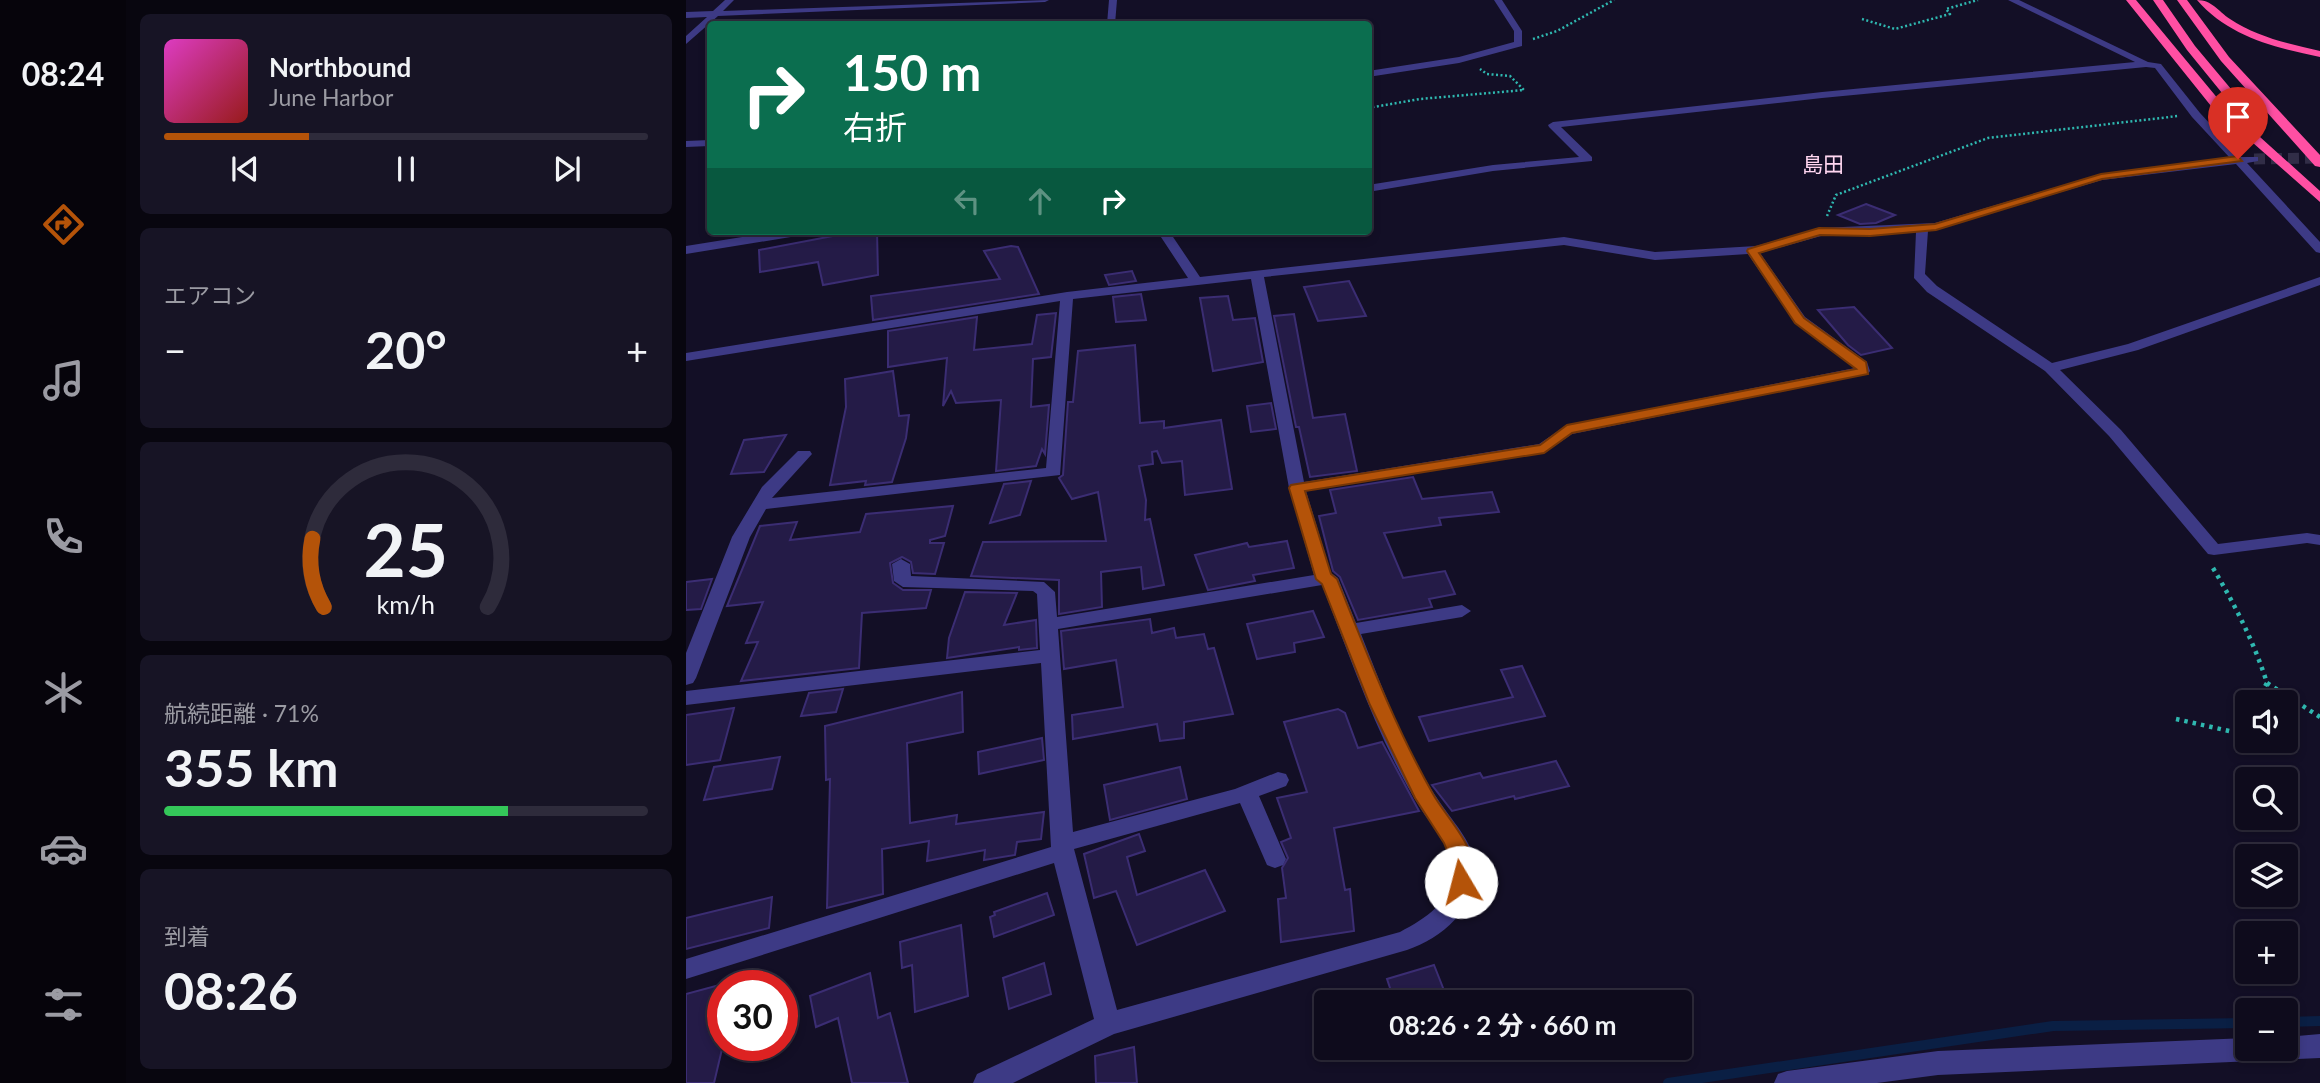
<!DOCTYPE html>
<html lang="ja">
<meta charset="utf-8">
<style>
body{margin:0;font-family:Lato,"Noto Sans JP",sans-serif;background:#171425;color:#f1f3f6;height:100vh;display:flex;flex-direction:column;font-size:26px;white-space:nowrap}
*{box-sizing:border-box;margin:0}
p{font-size:23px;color:#9b9ba3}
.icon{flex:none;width:38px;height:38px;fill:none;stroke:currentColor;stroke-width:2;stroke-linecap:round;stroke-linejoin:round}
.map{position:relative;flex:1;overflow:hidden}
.side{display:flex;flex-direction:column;gap:14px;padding:14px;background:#08060f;width:560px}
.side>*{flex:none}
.banner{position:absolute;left:21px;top:21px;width:665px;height:214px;border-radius:7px;box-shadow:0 4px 10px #0003,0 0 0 2px #2e2b3b;background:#0b6e4f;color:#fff;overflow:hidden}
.buttons{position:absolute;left:1549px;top:690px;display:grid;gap:14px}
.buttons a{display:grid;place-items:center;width:63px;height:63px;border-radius:7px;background:#0e0b1c;box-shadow:0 4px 10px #0003,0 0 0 2px #2e2b3b;font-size:35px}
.speed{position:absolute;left:21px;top:970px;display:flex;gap:14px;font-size:35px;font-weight:700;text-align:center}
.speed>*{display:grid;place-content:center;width:91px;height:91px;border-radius:50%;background:#0e0b1c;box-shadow:0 4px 10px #0003,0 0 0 2px #2e2b3b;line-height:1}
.speed .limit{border:10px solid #d22;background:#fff;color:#111}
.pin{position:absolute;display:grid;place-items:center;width:60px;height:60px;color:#fff;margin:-72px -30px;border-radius:50% 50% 50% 0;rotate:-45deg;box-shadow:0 0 7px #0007}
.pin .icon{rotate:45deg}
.me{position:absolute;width:77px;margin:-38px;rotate:352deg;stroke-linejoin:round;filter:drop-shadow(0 0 5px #0008)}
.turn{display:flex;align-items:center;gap:24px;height:147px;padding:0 21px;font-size:32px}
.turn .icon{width:91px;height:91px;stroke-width:2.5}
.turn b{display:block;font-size:49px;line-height:60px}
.lanes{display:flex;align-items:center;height:66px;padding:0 21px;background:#0003;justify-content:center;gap:35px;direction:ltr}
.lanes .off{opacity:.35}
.big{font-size:52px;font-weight:700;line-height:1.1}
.side .card{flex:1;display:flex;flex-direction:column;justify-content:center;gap:10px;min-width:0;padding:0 24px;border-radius:10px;background:#171425}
.side .dial{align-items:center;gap:0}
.dial svg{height:182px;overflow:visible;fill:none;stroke:#2e2b3b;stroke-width:7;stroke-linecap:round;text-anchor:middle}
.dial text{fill:#f1f3f6;stroke:none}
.song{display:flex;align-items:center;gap:21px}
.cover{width:84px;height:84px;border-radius:10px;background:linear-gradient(135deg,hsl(310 70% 55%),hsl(0 70% 35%))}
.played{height:7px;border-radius:4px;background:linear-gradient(90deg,#b45309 30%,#2e2b3b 30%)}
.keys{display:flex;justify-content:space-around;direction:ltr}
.heat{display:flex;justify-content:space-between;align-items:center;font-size:38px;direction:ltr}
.charge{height:10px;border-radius:5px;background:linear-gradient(90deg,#34c759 71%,#2e2b3b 0)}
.trip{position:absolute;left:628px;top:990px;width:378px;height:70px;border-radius:7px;background:#0e0b1c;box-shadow:0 4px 10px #0003,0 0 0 2px #2e2b3b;font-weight:700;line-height:70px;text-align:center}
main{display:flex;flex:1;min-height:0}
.tab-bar{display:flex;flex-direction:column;width:126px;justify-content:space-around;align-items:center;background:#06040b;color:#9b9ba3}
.tab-bar .icon{width:49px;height:49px}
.tab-bar .on{color:#b45309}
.tab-bar b{font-size:32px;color:#f1f3f6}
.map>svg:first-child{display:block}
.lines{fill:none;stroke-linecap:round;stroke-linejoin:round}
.stream{stroke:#0a1f44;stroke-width:10}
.building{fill:#241b47;stroke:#3b2d73;stroke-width:2}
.minor-tunnel{stroke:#312d47;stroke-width:11;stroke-dasharray:11 6;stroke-linecap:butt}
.path-far1{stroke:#2fb8b0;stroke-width:2.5;stroke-dasharray:2 2.5;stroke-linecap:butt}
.path{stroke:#2fb8b0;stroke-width:4.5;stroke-dasharray:3.5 5;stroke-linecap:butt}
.minor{fill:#3d3a85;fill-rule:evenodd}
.highway{fill:#ff4fa3;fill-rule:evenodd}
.route{fill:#b45309;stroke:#753606;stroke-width:2}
.labels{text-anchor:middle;stroke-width:7;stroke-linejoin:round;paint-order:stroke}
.far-quarter-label{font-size:21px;fill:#ffd6f0;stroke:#130f26}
</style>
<main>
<nav class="tab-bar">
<b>08:24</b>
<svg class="icon on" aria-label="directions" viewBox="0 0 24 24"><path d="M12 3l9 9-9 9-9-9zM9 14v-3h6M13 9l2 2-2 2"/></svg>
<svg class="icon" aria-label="music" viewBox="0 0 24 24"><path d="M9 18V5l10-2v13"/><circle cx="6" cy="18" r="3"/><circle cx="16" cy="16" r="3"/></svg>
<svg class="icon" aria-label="phone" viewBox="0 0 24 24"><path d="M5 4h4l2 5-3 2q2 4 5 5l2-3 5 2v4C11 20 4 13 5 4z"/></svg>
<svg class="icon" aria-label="climate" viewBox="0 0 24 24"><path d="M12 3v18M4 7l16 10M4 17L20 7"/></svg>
<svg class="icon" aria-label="car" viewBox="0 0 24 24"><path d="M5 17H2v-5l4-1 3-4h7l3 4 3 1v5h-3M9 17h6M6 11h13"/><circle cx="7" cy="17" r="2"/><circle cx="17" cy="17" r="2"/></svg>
<svg class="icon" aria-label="filters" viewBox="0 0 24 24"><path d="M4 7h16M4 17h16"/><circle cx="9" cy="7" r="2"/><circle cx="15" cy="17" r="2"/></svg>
</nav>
<section class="side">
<div class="card">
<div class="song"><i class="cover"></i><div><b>Northbound</b><p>June Harbor</p></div></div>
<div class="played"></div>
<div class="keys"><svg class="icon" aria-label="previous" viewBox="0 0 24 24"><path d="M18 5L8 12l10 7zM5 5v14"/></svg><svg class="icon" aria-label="pause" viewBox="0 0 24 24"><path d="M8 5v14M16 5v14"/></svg><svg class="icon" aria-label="next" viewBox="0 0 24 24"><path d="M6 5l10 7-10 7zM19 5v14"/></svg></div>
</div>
<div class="card"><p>エアコン</p>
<div class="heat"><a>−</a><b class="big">20°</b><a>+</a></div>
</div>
<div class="card dial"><svg viewBox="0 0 100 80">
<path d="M14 69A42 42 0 1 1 86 69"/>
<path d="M14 69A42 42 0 0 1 9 39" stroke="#b45309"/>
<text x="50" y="56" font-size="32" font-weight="700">25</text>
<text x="50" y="72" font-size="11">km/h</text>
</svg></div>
<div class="card"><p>航続距離 · 71%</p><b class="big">355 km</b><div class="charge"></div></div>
<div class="card"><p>到着</p><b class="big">08:26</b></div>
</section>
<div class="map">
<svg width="1634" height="1083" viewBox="0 0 1634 1083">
<rect width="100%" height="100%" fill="#130f26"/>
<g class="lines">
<!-- stream -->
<g class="stream">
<polyline points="1600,1022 1634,1021"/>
<polyline points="982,1083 1367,1026 1561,1023"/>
</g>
</g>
<!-- building -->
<g class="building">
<polygon points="1180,204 1209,215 1190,223 1174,224 1152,215"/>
<polygon points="173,231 191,231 192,275 137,285 132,262 74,272 73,250"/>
<polygon points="325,246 332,247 353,294 187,320 185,296 314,279 298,251"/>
<polygon points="446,271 450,281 423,285 419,275"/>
<polygon points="663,281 680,316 632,321 618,287"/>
<polygon points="455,294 460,320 430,322 427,297"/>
<polygon points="542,296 547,320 569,318 577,362 527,371 514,298"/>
<polygon points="1168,307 1206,348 1175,355 1162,345 1132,310"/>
<polygon points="370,313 365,357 347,359 345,407 363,405 359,454 356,449 350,466 310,471 315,400 270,403 265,391 257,406 261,358 202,367 202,331 291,317 288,350 346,344 351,315"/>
<polygon points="608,314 627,418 659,414 671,471 624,477 613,427 610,427 588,316"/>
<polygon points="449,345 454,423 478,421 478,428 535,420 546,489 499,495 496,461 476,463 471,451 466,452 467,464 453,466 460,500 459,520 464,519 478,585 457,589 455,567 415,572 416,607 373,614 373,580 285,576 297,542 420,541 412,492 386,499 373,478 377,475 382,402 387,402 392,351"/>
<polygon points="207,371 213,416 223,415 220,438 206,482 179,485 180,481 144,485 160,407 159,379"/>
<polygon points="585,403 590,429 565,432 561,406"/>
<polygon points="100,435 78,472 45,474 58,440"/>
<polygon points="727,477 736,499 806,492 813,512 753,518 755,525 698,533 717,578 759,571 769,594 743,599 746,607 672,620 654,577 647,571 633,516 650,513 644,490"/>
<polygon points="345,481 334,515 304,523 318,484"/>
<polygon points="267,506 259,536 244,540 244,543 258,543 249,574 227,573 225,562 216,557 204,563 207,583 217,590 245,590 240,608 176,613 173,668 55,681 72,642 60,643 77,602 41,606 74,526 111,522 104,540 174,532 180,514"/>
<polygon points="601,541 608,568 567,575 569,581 522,590 509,555 561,543 563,547"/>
<polygon points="26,579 15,609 0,610 0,582"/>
<polygon points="279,592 331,593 318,625 350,620 351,648 333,650 333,647 261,658 263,638"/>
<polygon points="627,611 638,637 608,643 609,652 571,659 561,624"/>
<polygon points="464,619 466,633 488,628 490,638 518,634 522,649 528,648 547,714 498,722 498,738 474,741 471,724 387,739 386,715 437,707 430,660 378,669 375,631"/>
<polygon points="836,666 859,716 743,741 733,717 827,697 815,670"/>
<polygon points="157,689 150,712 115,716 123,693"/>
<polygon points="276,692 277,732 221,743 224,823 271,815 270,824 358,812 355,839 331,842 329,855 298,860 299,850 241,861 243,841 196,849 197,894 141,908 144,779 140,780 139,726"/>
<polygon points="48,708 34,760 0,765 0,715"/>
<polygon points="652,709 659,713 672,748 696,742 733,811 648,828 659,890 664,889 668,931 595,942 592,899 600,898 596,868 602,858 595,842 605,838 591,798 621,792 598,722"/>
<polygon points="356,738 358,760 293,774 292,752"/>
<polygon points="94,757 86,789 18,800 28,767"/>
<polygon points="870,761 883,786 829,799 828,796 766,811 746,785 794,773 797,778"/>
<polygon points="494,767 501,799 424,820 418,785"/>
<polygon points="453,834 459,851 441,857 451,895 519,870 539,911 451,945 430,891 408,898 398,854"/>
<polygon points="361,893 368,915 308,937 304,917 309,915 308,912"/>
<polygon points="86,897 83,928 0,949 0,918"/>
<polygon points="275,925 282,996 229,1012 226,965 216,968 214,942"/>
<polygon points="358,963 365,994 323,1009 317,978"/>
<polygon points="748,965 763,1003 709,1003 701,979"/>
<polygon points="184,973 192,1018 204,1013 222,1083 166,1083 152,1018 130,1027 124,996"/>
<polygon points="37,984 37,1045 28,1083 0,1083 0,994"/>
<polygon points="448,1047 451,1083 410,1083 409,1056"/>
</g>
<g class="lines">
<!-- minor-tunnel -->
<polyline class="minor-tunnel" points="1568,159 1634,158"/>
<!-- path-far1 -->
<g class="path-far1">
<polyline points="1176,19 1209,29 1264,14 1260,9 1292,0"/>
<polyline points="847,39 871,31 928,0"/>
<polyline points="682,108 734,99 838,90 824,76 801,74 794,69"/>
<polyline points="1141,216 1150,195 1302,138 1492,116"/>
</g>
<!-- path -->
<g class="path">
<path d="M1527 568C1549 605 1568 642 1581 683L1570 702"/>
<polyline points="1581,683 1634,717"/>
<polyline points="1490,719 1552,733 1561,717"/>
</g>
<!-- minor -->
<g class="minor">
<polygon points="39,0 48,0 37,11 363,0 359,2 32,16 0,44 0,36 21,17 0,18 0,12 27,11"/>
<polygon points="423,0 431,0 429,24 421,24"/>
<polygon points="808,0 816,0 836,31 836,46 773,63 682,77 682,71 773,57 828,42 828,31"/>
<path d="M1322 0H1333L1462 62 1475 64 1514 113 1555 157H1572V161L1561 163 1634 242V253L1630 252 1550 164 1416 180 1242 231 1239 274 1251 286 1366 363 1442 344 1634 277V285L1452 350 1374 370 1435 430 1532 544 1621 533 1634 535V545L1621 543 1528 555 1522 554 1423 436 1359 371 1241 292 1228 278 1230 232 1135 236 1074 253 1119 317 1181 362 1184 371 1182 374 886 434 858 453 620 491 645 573 652 578 670 623 776 605 785 611 776 617 675 634C697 689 721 756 755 804 768 823 789 845 790 869 790 909 756 938 721 950L428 1034 327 1083H287L291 1074 408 1019 368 863 0 979V959L365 847 355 663 0 705V691L354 650 351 594 347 591 217 587 208 581 206 564 215 559 224 564 225 576 358 582 369 592 371 617 628 575 603 488 565 279 387 299 374 475 80 509 64 537 10 678 7 683 0 685V653L46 537 76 487 112 451H124L126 454 86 498 360 468 374 301 0 361V353L381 292 502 278 471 231H483L514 277 878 237 969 252 1070 246 1134 228 1249 223 1415 174 1544 158 1506 117 1469 68 1460 67 1136 98 875 127 906 157V161L807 171 682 192V185L807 165 893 157 863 127 862 125 867 122 1136 92 1449 62ZM878 245 969 260 1062 254 1109 323 1169 368 881 425 853 444 618 482 578 277ZM636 585C665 659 692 741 735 809 747 828 767 846 766 870 765 903 740 918 714 932L431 1010 388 849 554 803 581 865 589 868 597 865 600 859 573 796 600 786 603 780 600 774 592 772 549 789 387 832 372 629Z"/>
<polygon points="24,140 24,146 0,147 0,141"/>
<polygon points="94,231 123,231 117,235 0,254 0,246"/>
<polygon points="1634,1034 1634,1058 1252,1075 1191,1083 1088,1083 1092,1074 1101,1071 1252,1051 1561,1038 1561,1048 1600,1048 1600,1037"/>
</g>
<!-- highway -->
<g class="highway">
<polygon points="1440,0 1450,0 1533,100 1634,191 1634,202 1525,106"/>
<polygon points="1467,0 1477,0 1509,46 1566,114 1566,120 1558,120 1501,50"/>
<polygon points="1491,0 1501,0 1543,57 1634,155 1634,167 1629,166 1535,61"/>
<path d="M1511 0C1526 0 1532 11 1544 19 1571 37 1603 44 1634 51V57C1589 48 1542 36 1511 0Z"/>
</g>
</g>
<!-- route -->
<path class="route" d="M1552 156 1556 161 1416 179 1250 230 1184 236 1134 235 1073 253 1118 318 1180 362 1182 374 886 433 858 453 619 491 645 574 651 579C680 651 708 725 747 794 762 821 801 855 783 888H768L765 882 768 868 758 843 729 798 684 705 636 584 630 579 603 488 605 485 854 445 881 425 1170 369 1109 323 1061 251 1062 249 1133 228 1184 229 1249 224 1415 174Z"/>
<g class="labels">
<!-- far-quarter labels -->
<g class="far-quarter-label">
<text x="1137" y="172">島田</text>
</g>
</g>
</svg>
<div class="buttons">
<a><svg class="icon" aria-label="sound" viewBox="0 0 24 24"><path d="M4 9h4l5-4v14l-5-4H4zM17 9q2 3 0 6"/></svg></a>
<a><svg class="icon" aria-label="search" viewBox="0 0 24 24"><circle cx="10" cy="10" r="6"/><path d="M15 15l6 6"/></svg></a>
<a><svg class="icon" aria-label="layers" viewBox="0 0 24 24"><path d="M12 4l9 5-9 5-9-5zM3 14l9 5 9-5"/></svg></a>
<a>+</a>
<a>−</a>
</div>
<div class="speed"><div class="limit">30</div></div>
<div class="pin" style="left:1552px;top:159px;background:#d93025"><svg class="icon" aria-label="arrive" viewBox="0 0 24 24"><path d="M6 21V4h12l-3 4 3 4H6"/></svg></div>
<svg class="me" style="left:775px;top:882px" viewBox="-20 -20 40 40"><circle r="19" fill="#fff"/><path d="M0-13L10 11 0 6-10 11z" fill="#b45309"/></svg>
<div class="trip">08:26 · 2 分 · 660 m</div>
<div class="banner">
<div class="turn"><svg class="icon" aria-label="right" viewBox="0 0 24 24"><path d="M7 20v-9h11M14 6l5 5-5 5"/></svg><div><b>150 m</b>右折</div></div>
<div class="lanes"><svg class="icon off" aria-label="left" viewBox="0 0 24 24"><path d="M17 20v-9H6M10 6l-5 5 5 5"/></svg><svg class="icon off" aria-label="ahead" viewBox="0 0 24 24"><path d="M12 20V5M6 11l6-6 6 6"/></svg><svg class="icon" aria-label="right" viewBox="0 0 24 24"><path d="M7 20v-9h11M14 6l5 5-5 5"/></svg></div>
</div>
</div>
</main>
